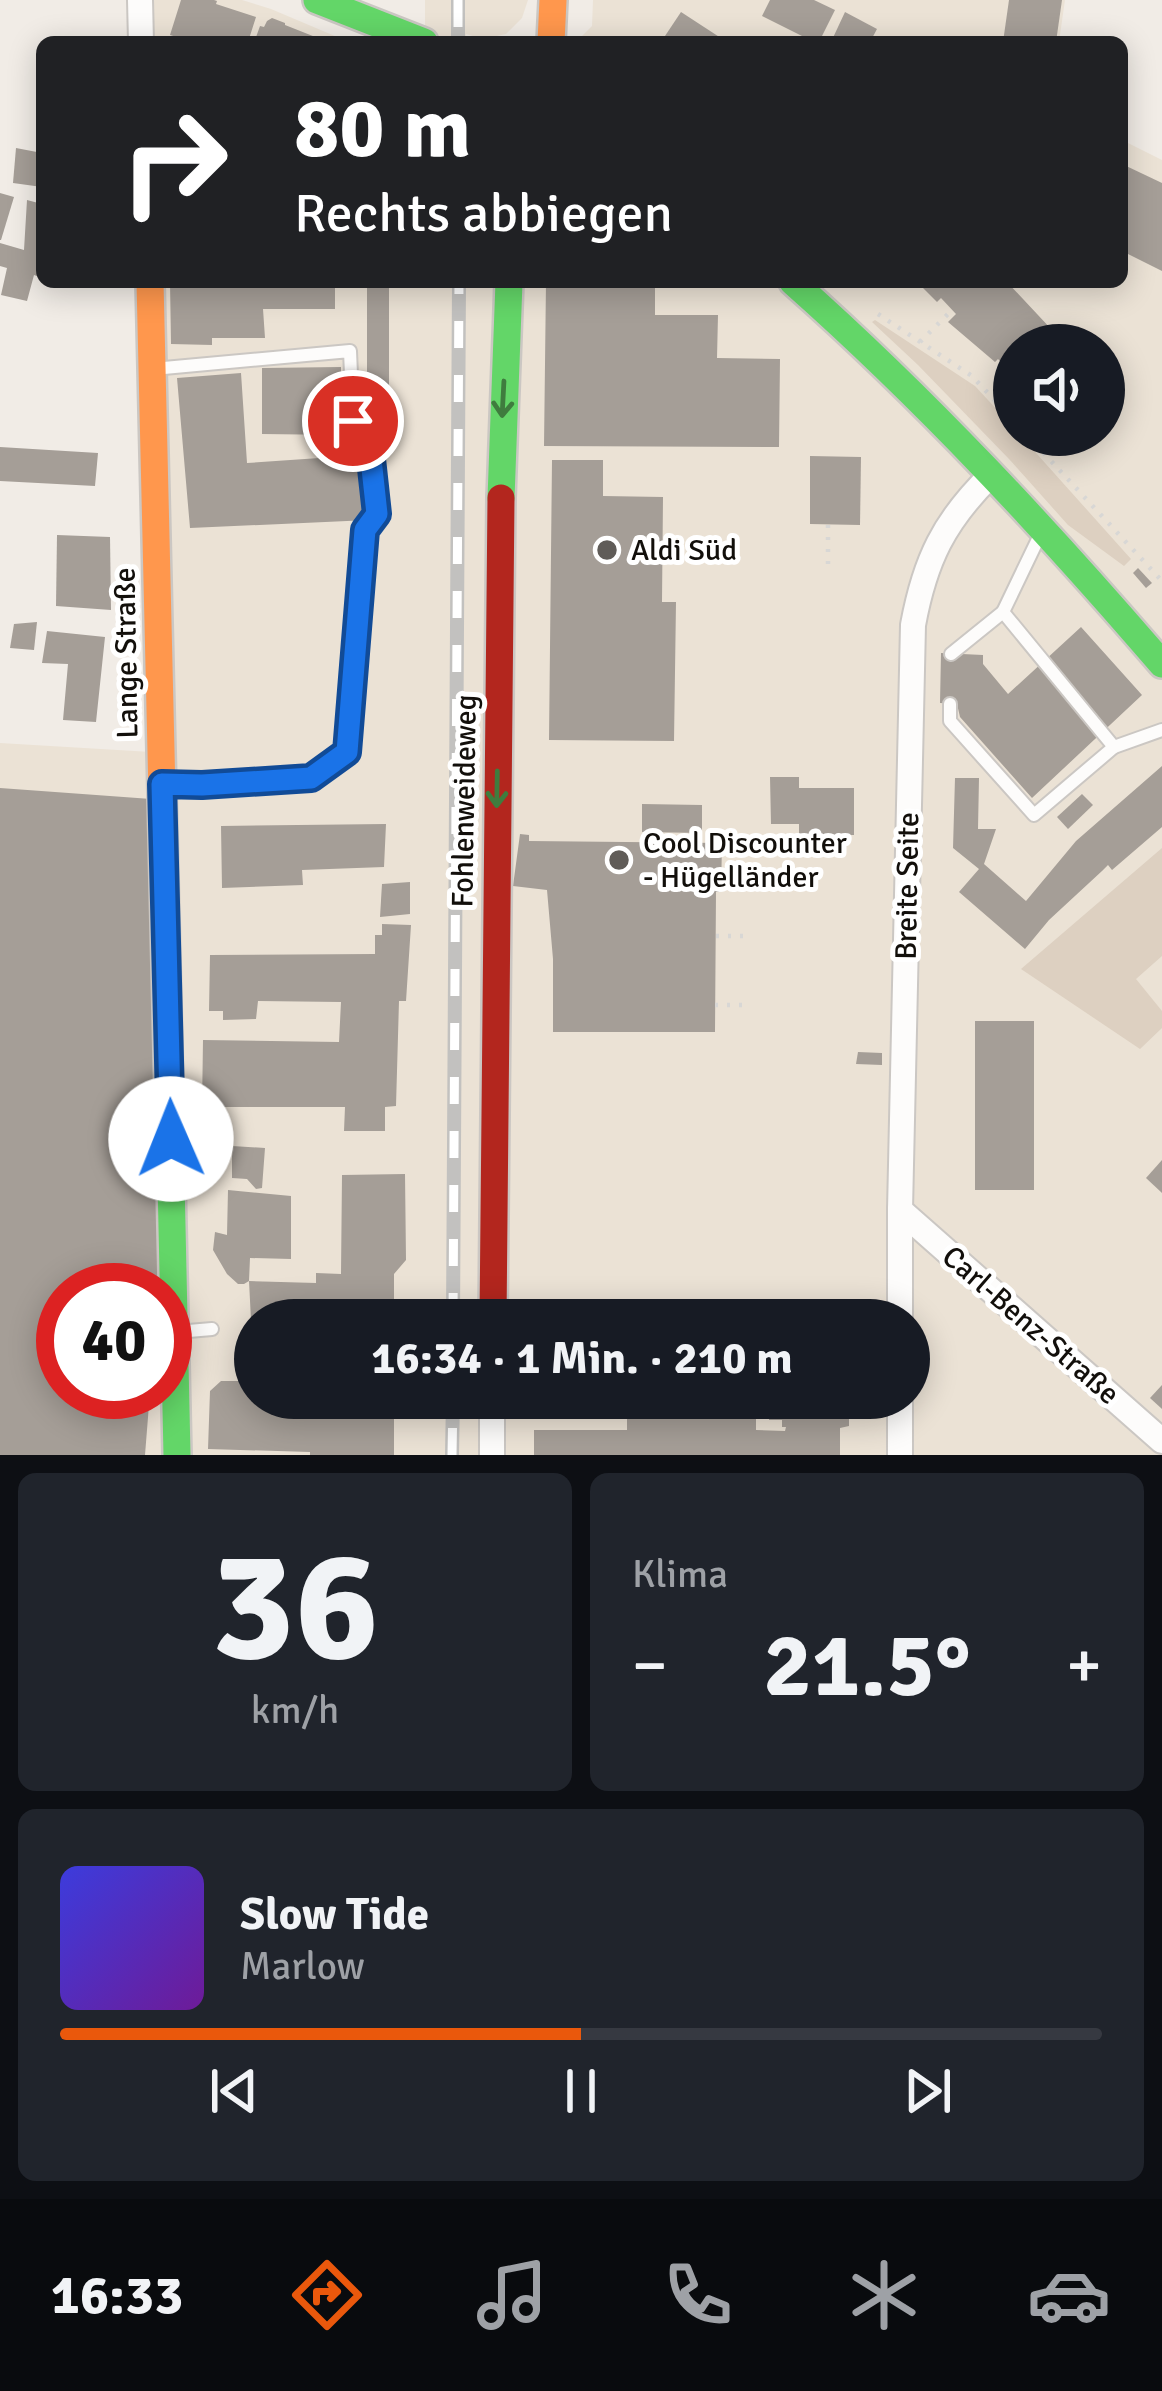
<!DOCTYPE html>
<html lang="de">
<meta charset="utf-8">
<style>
body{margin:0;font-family:Signika,sans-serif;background:#20242c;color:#f1f3f6;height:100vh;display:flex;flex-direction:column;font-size:45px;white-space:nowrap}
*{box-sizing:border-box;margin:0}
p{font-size:39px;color:#9ea1a6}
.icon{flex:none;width:66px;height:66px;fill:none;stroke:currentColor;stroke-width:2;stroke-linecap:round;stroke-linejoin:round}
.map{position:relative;height:1455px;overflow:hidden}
.drawer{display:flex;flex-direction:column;gap:18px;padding:18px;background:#0d0f14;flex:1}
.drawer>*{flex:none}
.hud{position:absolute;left:36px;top:36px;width:1092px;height:252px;border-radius:18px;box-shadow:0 6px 30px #0003;background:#202124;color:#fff;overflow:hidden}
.tools{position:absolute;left:993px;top:324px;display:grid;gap:24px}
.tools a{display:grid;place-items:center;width:132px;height:132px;border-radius:50%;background:#171b24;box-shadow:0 6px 30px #0003;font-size:60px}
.speed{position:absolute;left:36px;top:1263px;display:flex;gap:24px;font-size:60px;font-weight:700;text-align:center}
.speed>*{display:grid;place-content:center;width:156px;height:156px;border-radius:50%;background:#171b24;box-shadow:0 6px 30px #0003;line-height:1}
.speed .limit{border:18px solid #d22;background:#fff;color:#111}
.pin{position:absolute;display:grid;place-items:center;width:102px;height:102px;color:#fff;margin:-51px;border:6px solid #fff;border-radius:50%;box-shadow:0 3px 12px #0007}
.me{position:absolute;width:132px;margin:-66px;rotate:359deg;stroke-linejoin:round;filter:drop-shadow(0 0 9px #0008)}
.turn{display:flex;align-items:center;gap:42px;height:252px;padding:0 60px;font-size:54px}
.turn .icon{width:156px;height:156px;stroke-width:2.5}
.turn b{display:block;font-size:84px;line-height:102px}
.big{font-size:90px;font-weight:800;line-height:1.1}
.drawer .card{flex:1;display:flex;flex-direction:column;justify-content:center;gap:18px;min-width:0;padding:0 42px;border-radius:18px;background:#20242c}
.drawer .dial{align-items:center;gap:0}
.dial b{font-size:156px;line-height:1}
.song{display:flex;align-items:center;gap:36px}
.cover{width:144px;height:144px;border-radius:18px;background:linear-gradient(135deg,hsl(240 70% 55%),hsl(280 70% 35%))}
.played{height:12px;border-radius:6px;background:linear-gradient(90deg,#ea580c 50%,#363941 50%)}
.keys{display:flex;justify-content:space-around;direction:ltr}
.heat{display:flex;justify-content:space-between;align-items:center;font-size:66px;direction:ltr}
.drawer .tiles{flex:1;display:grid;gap:18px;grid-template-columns:1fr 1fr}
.card:last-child{grid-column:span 2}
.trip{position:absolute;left:234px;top:1299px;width:696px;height:120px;border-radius:60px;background:#171b24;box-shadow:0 6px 30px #0003;font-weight:800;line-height:120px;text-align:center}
.dock{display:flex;height:192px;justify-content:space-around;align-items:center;background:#090b0e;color:#9ea1a6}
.dock .icon{width:84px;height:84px}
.dock .active{color:#ea580c}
.dock b{font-size:54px;color:#f1f3f6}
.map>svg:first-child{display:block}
.built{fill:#ebe2d5;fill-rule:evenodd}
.green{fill:#ddd0c1}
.building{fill:#a59e97}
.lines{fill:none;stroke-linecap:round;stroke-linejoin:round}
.lane-casing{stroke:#cbc7c3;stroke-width:16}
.street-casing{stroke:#cbc7c3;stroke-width:28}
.fast-casing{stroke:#cbc7c3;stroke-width:32}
.slow-casing{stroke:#cbc7c3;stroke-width:32}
.jam-casing{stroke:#cbc7c3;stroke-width:32}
.path{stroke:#d8d7d5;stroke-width:4.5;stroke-dasharray:3 9;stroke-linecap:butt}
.lane{stroke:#fdfcfb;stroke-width:12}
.street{stroke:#fdfcfb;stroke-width:24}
.fast{stroke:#63d668;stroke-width:27}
.slow{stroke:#ff974d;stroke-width:27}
.jam{stroke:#b3261e;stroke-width:27}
.rail-casing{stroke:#c2c1bf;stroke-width:14}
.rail{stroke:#fff;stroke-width:9;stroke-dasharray:27;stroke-linecap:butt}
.oneway{stroke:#3f7c3e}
.route-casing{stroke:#114b97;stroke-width:30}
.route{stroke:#1a73e8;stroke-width:21}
.poi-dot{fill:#605c58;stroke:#fff;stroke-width:4.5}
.labels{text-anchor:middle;stroke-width:10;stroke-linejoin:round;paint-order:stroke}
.poi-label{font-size:30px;fill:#120f0b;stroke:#fff;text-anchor:start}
.street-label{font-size:30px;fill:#120f0b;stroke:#fff}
</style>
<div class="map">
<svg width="1162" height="1455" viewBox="0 0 1162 1455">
<rect width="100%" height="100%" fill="#f1ece6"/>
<!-- built -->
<g class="built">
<polygon points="148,0 242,0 271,9 349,42 147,42"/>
<polygon points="425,0 528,0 522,18 506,34 483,39 466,34 465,42 425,42"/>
<polygon points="593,0 1065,0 1059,42 576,42 592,26"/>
<path d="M1122 140 1162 160V1455H0V743L168 753 141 282H1122ZM1014 345H1104V435H1014ZM63 1290H165V1392H63ZM255 1320H909V1398H255Z"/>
</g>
<!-- green -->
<g class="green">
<polygon points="875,320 975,386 1014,428 1014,435 1020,435 1131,559 1124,566 1068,525 1009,459 918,365 872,322"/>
<polygon points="1162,848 1162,956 1136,979 1162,1011 1162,1028 1140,1049 1021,969"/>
</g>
<!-- building -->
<g class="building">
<polygon points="181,0 214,0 217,1 216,4 256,17 248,42 225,37 223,42 193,42 170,35"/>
<polygon points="770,0 814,0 835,10 819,42 814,42 762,16"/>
<polygon points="1009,0 1062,0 1056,42 1003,42"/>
<polygon points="681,12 727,42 661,42"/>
<polygon points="845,12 877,29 870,42 831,42"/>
<polygon points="272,18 285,23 285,25 328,42 255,40 260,26 264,27 267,21"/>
<polygon points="16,148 42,153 42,187 13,183"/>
<polygon points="1122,164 1162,183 1162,271 1122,251"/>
<polygon points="0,193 14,197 1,240 0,240"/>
<polygon points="27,200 42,204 42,278 34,275 27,301 1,295 7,268 0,266 0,243 24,250"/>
<polygon points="170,282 335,282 335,309 263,309 265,338 212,338 212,345 171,344"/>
<rect x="367" y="282" width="22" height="104"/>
<polygon points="546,282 655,282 655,315 718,315 717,358 780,359 779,447 544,446"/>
<polygon points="917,282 1007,282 1066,345 1014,345 1014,376 998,359 995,362 948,322 956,314 941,298 937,302"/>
<polygon points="341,367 341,435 262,434 262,368"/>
<polygon points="241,373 247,463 363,455 369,520 190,528 177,378"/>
<polygon points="0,447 98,453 95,486 0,481"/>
<polygon points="810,456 861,457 860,525 810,524"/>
<polygon points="552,460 603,460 603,496 663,497 662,602 676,602 674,741 549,740"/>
<polygon points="57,535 110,537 111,610 56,606"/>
<polygon points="1138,568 1152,583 1146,588 1133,573"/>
<polygon points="37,622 34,650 10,648 14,624"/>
<polygon points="1081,627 1142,695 1032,798 960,717 957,704 940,703 941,653 983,655 983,664 1008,694"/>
<polygon points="47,631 105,637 96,722 63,720 68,664 42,663"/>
<polygon points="1162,766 1162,827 1112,870 1108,865 1102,871 1049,920 1025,949 959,892 979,869 953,848 955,778 979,778 978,829 996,829 984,864 1026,901 1076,841"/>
<polygon points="770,777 799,777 799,788 854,788 854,835 799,835 799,824 771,824"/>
<polygon points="0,788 151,799 165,1290 63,1290 63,1392 150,1392 145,1455 0,1455"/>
<polygon points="1082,794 1093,805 1068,829 1057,817"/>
<polygon points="642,804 702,805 702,833 642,832"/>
<polygon points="386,824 384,867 302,870 303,885 222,888 221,826"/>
<polygon points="520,834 529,835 529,841 722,843 721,892 716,892 715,1032 553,1032 553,959 547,890 513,886"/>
<polygon points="410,882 410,914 380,917 382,884"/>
<polygon points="382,924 411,925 406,1001 399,1001 396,1106 385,1107 385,1131 344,1131 345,1107 202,1107 203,1040 339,1042 341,1002 258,1001 256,1019 223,1020 223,1011 209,1011 210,955 375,954 375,935 382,935"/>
<rect x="975" y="1021" width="59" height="169"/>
<polygon points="858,1052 882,1053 882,1065 856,1064"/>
<polygon points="232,1146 265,1148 262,1188 256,1189 247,1179 232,1178"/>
<polygon points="1162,1160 1162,1193 1146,1178"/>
<polygon points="405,1174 406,1260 394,1274 394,1320 251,1320 249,1281 316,1283 316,1273 341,1274 342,1175"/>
<polygon points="228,1190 291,1196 291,1259 250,1258 249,1281 244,1284 238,1284 227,1274 213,1250 215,1232 227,1235"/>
<polygon points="221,1381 255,1381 255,1398 394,1398 394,1455 310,1455 310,1452 208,1449 210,1391"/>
<polygon points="1162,1385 1162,1409 1150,1398"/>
<polygon points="627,1398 756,1398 756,1430 785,1431 786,1427 782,1427 782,1420 769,1420 769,1398 849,1398 849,1426 840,1428 840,1455 534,1455 534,1430 627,1430"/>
</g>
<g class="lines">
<!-- lane casing -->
<g class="lane-casing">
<g id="lane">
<polyline points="153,369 350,351 353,421 370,450 377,514 365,530 347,751 311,778 202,785 163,784"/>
<polyline points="1040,535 1003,612 1114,747 1162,730"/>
<polyline points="951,654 1003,612"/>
<polyline points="950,704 950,721 1034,815 1114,747"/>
<polyline points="177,1332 212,1329"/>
</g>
</g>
<!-- street casing -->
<g class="street-casing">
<g id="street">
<polyline points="140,0 141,42"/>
<polyline points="900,1210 1162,1441"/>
<path d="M900 1320V1210L913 625C925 560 944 521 991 475"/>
<polyline points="900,1398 900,1455"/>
<polyline points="492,1455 492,1398"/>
</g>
</g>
<!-- fast casing -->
<g class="fast-casing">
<g id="fast">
<polyline points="317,0 424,42"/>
<path d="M793 282C926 400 1046 529 1162 664"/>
<polyline points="501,498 509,282"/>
<polyline points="170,1135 177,1455"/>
</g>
</g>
<!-- slow casing -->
<g class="slow-casing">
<g id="slow">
<polyline points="551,42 553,0"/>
<polyline points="150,282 170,1135"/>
</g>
</g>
<!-- jam casing -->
<g class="jam-casing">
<polyline id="jam" points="493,1320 501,498"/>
</g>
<!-- path -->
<g class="path">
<polyline points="878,314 972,376 1014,421"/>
<polyline points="920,342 952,310"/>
<polyline points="1027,435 1162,581"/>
<polyline points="828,564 828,525"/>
<polyline points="716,936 744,936"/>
<polyline points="715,1005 744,1005"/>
</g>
<!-- lane -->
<use href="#lane" class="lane"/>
<!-- street -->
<use href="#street" class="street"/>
<!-- fast -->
<use href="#fast" class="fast"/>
<!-- slow -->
<use href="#slow" class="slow"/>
<!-- jam -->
<use href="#jam" class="jam"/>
<!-- rail casing -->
<g class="rail-casing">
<g id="rail">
<polyline points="458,0 458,42"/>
<polyline points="453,1320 459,282"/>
<polyline points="452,1455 453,1398"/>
</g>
</g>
<!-- rail -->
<use href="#rail" class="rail"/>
</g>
<!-- one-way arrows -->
<defs><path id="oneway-shaft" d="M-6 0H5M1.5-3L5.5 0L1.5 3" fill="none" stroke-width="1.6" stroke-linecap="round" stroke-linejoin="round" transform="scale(3)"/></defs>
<g class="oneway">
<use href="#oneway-shaft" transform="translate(503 399) rotate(93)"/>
<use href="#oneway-shaft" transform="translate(497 789) rotate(91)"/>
</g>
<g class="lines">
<!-- route casing -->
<g class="route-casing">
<polyline id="route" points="171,1139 162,784 202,785 311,778 347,752 365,530 377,514 370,450 353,421"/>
</g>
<!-- route -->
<use href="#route" class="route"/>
</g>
<!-- markers -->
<g class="poi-dot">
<circle cx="607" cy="550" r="12"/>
<circle cx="619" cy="860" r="12"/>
</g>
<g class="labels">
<!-- poi labels -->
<g class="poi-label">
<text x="631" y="560">Aldi Süd</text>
<text x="643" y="853">Cool Discounter<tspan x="643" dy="34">- Hügelländer</tspan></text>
</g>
<!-- street labels -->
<g class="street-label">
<text transform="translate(126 653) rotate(-91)" y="10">Lange Straße</text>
<text transform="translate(464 801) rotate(-89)" y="10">Fohlenweideweg</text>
<text transform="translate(907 886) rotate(-89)" y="10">Breite Seite</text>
<text transform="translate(1031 1325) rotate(41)" y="10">Carl-Benz-Straße</text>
</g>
</g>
</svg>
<div class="tools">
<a><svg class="icon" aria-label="sound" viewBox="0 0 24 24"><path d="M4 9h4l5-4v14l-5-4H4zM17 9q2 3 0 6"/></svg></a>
</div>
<div class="speed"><div class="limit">40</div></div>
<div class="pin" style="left:353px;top:421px;background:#d93025"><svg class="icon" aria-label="arrive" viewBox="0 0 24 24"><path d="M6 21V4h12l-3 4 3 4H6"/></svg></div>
<svg class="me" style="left:171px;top:1139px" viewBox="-20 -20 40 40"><circle r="19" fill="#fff"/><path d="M0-13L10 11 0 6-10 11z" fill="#1a73e8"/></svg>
<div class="trip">16:34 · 1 Min. · 210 m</div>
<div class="hud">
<div class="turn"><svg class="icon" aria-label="right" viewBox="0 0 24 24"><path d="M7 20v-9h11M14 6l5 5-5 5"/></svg><div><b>80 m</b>Rechts abbiegen</div></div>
</div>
</div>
<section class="drawer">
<div class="tiles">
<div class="card dial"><b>36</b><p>km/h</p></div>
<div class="card"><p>Klima</p>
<div class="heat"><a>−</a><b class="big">21.5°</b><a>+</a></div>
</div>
<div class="card">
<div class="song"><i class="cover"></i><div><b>Slow Tide</b><p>Marlow</p></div></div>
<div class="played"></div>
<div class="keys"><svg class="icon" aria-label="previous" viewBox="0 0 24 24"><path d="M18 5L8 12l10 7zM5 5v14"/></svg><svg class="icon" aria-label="pause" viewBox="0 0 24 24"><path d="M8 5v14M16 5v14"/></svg><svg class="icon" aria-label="next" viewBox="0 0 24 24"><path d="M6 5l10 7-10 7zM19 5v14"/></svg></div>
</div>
</div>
</section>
<nav class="dock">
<b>16:33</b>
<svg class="icon active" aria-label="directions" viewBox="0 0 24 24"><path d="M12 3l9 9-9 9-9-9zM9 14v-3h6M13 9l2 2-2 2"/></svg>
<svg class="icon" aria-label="music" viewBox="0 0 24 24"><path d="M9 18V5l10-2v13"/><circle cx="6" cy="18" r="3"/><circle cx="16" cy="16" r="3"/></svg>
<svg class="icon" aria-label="phone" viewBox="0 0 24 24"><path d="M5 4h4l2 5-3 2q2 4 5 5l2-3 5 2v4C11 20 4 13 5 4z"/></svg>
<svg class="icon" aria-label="climate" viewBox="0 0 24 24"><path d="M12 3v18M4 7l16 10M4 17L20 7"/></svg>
<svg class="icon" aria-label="car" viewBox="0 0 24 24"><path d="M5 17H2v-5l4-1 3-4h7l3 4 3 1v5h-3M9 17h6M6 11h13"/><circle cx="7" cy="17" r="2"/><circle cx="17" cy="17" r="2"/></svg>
</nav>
